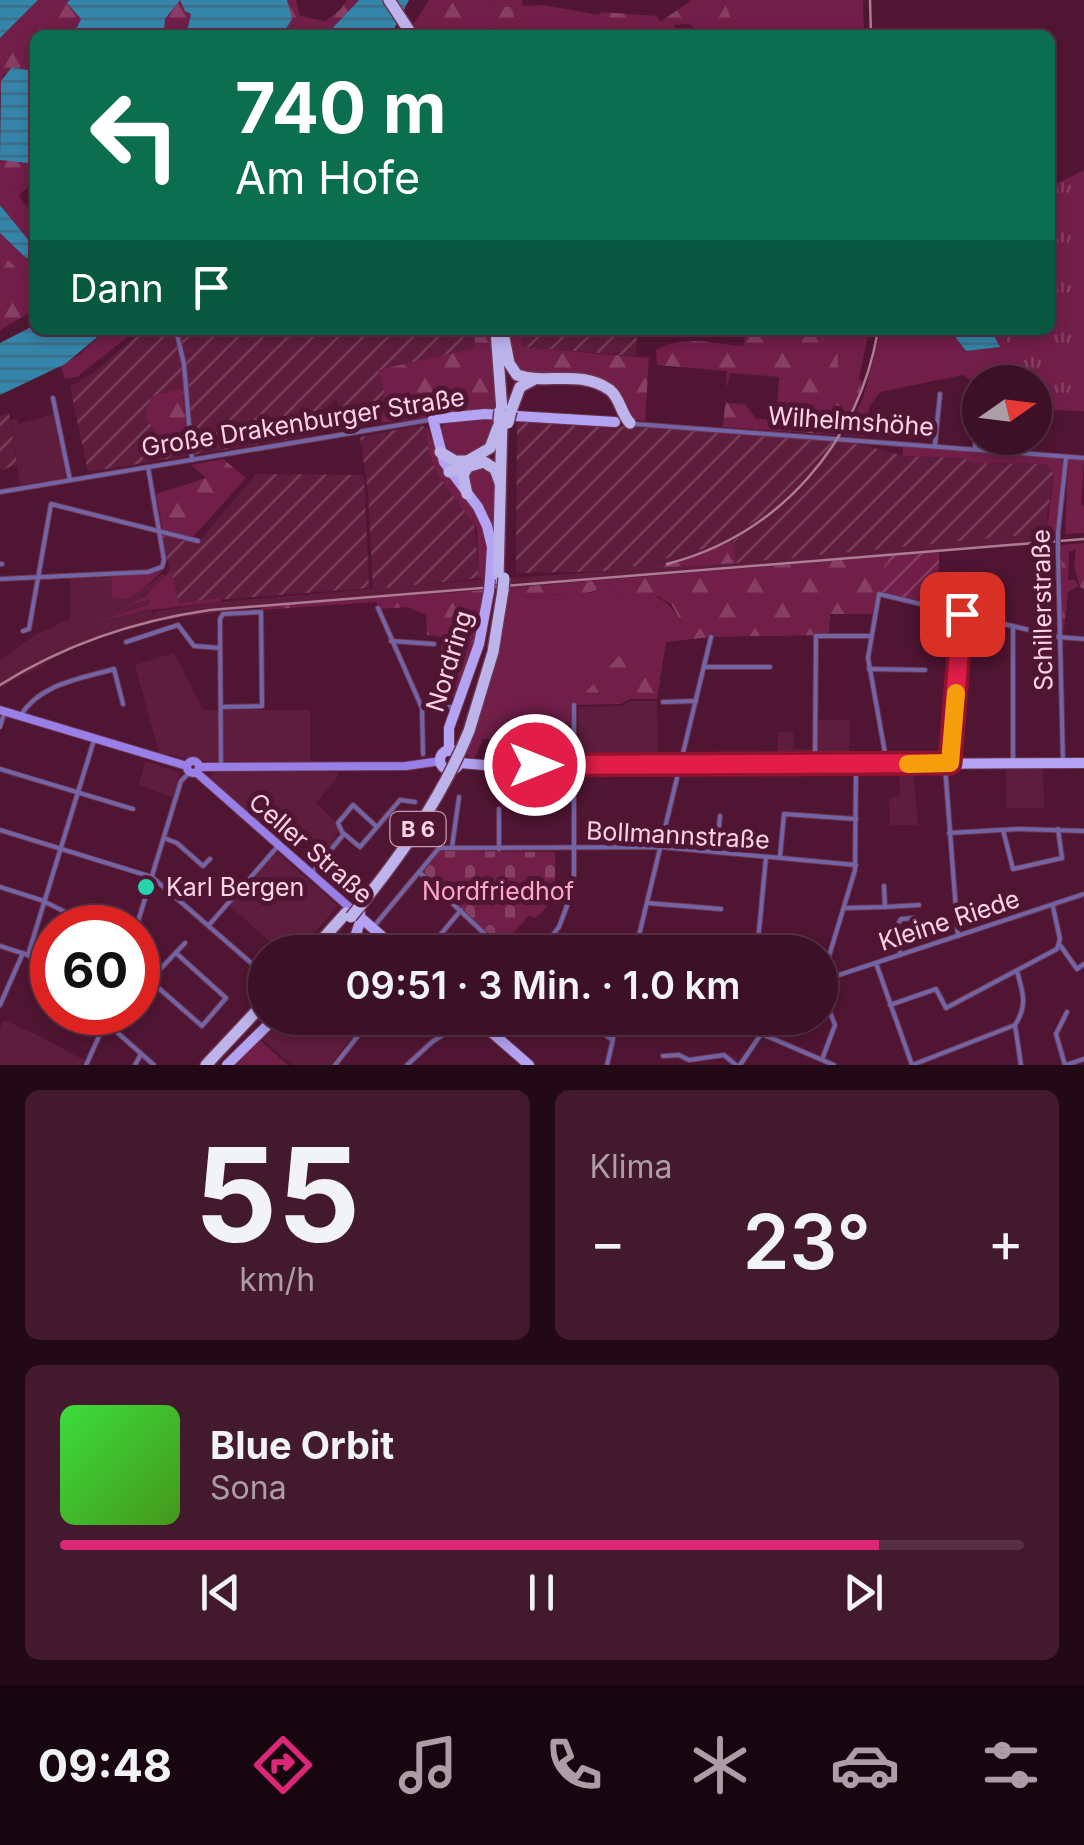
<!DOCTYPE html>
<html lang="de">
<meta charset="utf-8">
<style>
body{margin:0;font-family:Inter,sans-serif;background:#43192e;color:#f1f3f6;height:100vh;display:flex;flex-direction:column;font-size:38px;white-space:nowrap}
*{box-sizing:border-box;margin:0}
p{font-size:32px;color:#ac9da7}
.icon{flex:none;width:55px;height:55px;fill:none;stroke:currentColor;stroke-width:2;stroke-linecap:round;stroke-linejoin:round}
.map{position:relative;height:1065px;overflow:hidden}
.sheet{display:flex;flex-direction:column;gap:25px;padding:25px;background:#210915;flex:1}
.sheet>*{flex:none}
.guide{position:absolute;left:30px;top:30px;width:1025px;height:305px;border-radius:15px;box-shadow:0 5px 15px #0003,0 0 0 2px #553043;background:#0b6e4f;color:#fff;overflow:hidden}
.needle{width:65px;rotate:76deg}
.buttons{position:absolute;left:962px;top:365px;display:grid;gap:20px}
.buttons a{display:grid;place-items:center;width:90px;height:90px;border-radius:50%;background:#3c1026;box-shadow:0 5px 15px #0003,0 0 0 2px #553043;font-size:50px}
.speed{position:absolute;left:30px;top:905px;display:flex;gap:20px;font-size:50px;font-weight:700;text-align:center}
.speed>*{display:grid;place-content:center;width:130px;height:130px;border-radius:50%;background:#3c1026;box-shadow:0 5px 15px #0003,0 0 0 2px #553043;line-height:1}
.speed .limit{border:15px solid #d22;background:#fff;color:#111}
.pin{position:absolute;display:grid;place-items:center;width:85px;height:85px;color:#fff;margin:-42px;border-radius:20px;box-shadow:0 5px 15px #0006}
.me{position:absolute;width:110px;margin:-55px;rotate:90deg;stroke-linejoin:round;filter:drop-shadow(0 0 8px #0008)}
.turn{display:flex;align-items:center;gap:35px;height:210px;padding:0 40px;font-size:45px}
.turn .icon{width:130px;height:130px;stroke-width:2.5}
.turn b{display:block;font-size:70px;line-height:85px}
.then{display:flex;align-items:center;height:95px;padding:0 40px;background:#0003;gap:20px;font-size:38px}
.big{font-size:75px;font-weight:600;line-height:1.1}
.sheet .widget{flex:1;display:flex;flex-direction:column;justify-content:center;gap:15px;min-width:0;padding:0 35px;border-radius:15px;background:#43192e}
.sheet .dial{align-items:center;gap:0}
.dial b{font-size:130px;line-height:1}
.song{display:flex;align-items:center;gap:30px}
.cover{width:120px;height:120px;border-radius:15px;background:linear-gradient(135deg,hsl(120 70% 55%),hsl(100 70% 35%))}
.played{height:10px;border-radius:5px;background:linear-gradient(90deg,#db2777 85%,#553043 85%)}
.keys{display:flex;justify-content:space-around;direction:ltr}
.heat{display:flex;justify-content:space-between;align-items:center;font-size:55px;direction:ltr}
.sheet .tiles{flex:1;display:grid;gap:25px;grid-template-columns:1fr 1fr}
.widget:last-child{grid-column:span 2}
.trip{position:absolute;left:248px;top:935px;width:590px;height:100px;border-radius:50px;background:#3c1026;box-shadow:0 5px 15px #0003,0 0 0 2px #553043;font-weight:600;line-height:100px;text-align:center}
.tabs{display:flex;height:160px;justify-content:space-around;align-items:center;background:#18060f;color:#ac9da7}
.tabs .icon{width:70px;height:70px}
.tabs .selected{color:#db2777}
.tabs b{font-size:45px;color:#f1f3f6}
.map>svg:first-child{display:block}
.built{fill:#5f1d3e}
.industrial{fill:url(#industrial-furrows)}
.grass{fill:#711e49}
.forest{fill:url(#forest-firs)}
.cemetery{fill:url(#cemetery-stones)}
.park{fill:url(#park-tufts)}
.garden{fill:url(#garden-furrows)}
.water{fill:url(#water-rules)}
.lines{fill:none;stroke-linecap:round;stroke-linejoin:round}
.minor-casing{stroke:#6b344f;stroke-width:6}
.secondary-casing{stroke:#6b344f;stroke-width:10}
.primary-casing{stroke:#6b344f;stroke-width:12}
.trunk-casing{stroke:#6b344f;stroke-width:14}
.minor{stroke:#7264a5;stroke-width:4}
.secondary{stroke:#9980e8;stroke-width:8}
.primary{stroke:#b3a3f2;stroke-width:10}
.trunk{stroke:#beb4ec;stroke-width:11}
.rail{stroke:#ac7c92;stroke-width:2.5}
.minor-bridge-casing{stroke:#6b344f;stroke-width:6;stroke-linecap:butt}
.primary-bridge-casing{stroke:#6b344f;stroke-width:12;stroke-linecap:butt}
.trunk-bridge-casing{stroke:#6b344f;stroke-width:14;stroke-linecap:butt}
.minor-bridge{stroke:#7264a5;stroke-width:4}
.primary-bridge{stroke:#b3a3f2;stroke-width:10}
.trunk-bridge{stroke:#beb4ec;stroke-width:11}
.route-casing{stroke:#92132f;stroke-width:25}
.route{stroke:#e11d48;stroke-width:18}
.slow{stroke:#f59e0b;stroke-width:18}
.poi-dot{fill:#25d5ae;stroke:#501533;stroke-width:4}
.labels{text-anchor:middle;stroke-width:10;stroke-linejoin:round;paint-order:stroke}
.shield{fill:#501533;stroke:#c89bae;stroke-width:2.5}
.shield-label{font-size:22px;font-weight:bold;fill:#fbd4e3}
.street-label{font-size:25px;fill:#fbd4e3;stroke:#501533}
.poi-label{font-size:25px;fill:#fbd4e3;stroke:#501533;text-anchor:start}
.park-label{font-size:25px;fill:#ffa6cc;stroke:#501533}
</style>
<div class="map">
<svg width="1084" height="1065" viewBox="0 0 1084 1065">
<defs>
<pattern id="industrial-furrows" width="10" height="10" patternUnits="userSpaceOnUse" patternTransform="scale(2.5)"><rect width="10" height="10" fill="#5f1d3e"/><path d="M-1 1l2-2M0 10L10 0M9 11l2-2" fill="none" stroke="#773d5a"/></pattern>
<pattern id="forest-firs" width="22" height="20" patternUnits="userSpaceOnUse" patternTransform="scale(2.5)"><rect width="22" height="20" fill="#711e49"/><path d="M5 1l3.5 6h-7zM16 11l3.5 6h-7z" fill="#863e63"/></pattern>
<pattern id="cemetery-stones" width="16" height="16" patternUnits="userSpaceOnUse" patternTransform="scale(2.5)"><rect width="16" height="16" fill="#711e49"/><path d="M2 7V4a2 2 0 0 1 4 0v3zM10 15v-3a2 2 0 0 1 4 0v3z" fill="#863e63"/></pattern>
<pattern id="park-tufts" width="24" height="20" patternUnits="userSpaceOnUse" patternTransform="scale(2.5)"><rect width="24" height="20" fill="#711e49"/><path d="M3 7l-1-3M5 7V3M7 7l1-3M15 17l-1-3M17 17v-4M19 17l1-3" fill="none" stroke="#863e63"/></pattern>
<pattern id="garden-furrows" width="10" height="10" patternUnits="userSpaceOnUse" patternTransform="scale(2.5)"><rect width="10" height="10" fill="#711e49"/><path d="M-1 1l2-2M0 10L10 0M9 11l2-2" fill="none" stroke="#863e63"/></pattern>
<pattern id="water-rules" width="6" height="5" patternUnits="userSpaceOnUse" patternTransform="scale(2.5)"><rect width="6" height="5" fill="#3585ab"/><path d="M0 2.5h6" fill="none" stroke="#3d6d87"/></pattern>
</defs>
<rect width="100%" height="100%" fill="#501533"/>
<!-- built -->
<g class="built">
<polygon points="54,414 66,478 20,485 11,420 17,419 18,424"/>
<polygon points="835,440 844,440 792,499 759,525 715,548 662,568 1012,536 1055,537 1055,543 507,586 508,578 617,571 714,546 791,495"/>
<polygon points="163,573 165,577 159,584 132,604 148,599 149,603 110,619 144,611 152,611 154,615 157,611 221,602 485,579 485,588 287,604 159,620 83,643 0,688 0,660 35,635 70,619 70,578 111,577 112,596 121,596 122,601 142,590"/>
<polygon points="174,653 203,710 310,710 310,762 209,762 159,753 135,665"/>
<polygon points="631,701 657,701 658,760 579,759 578,707 620,706"/>
<polygon points="817,720 850,720 849,760 778,760 778,732 793,732 794,749 817,749"/>
<polygon points="547,722 574,722 574,760 511,762 511,735 522,734"/>
<polygon points="145,761 180,773 173,798 139,785"/>
<polygon points="1006,768 1043,768 1044,808 1006,808"/>
<polygon points="899,769 913,769 918,825 890,825 889,797 900,796"/>
<polygon points="213,772 338,772 337,778 316,803 336,822 339,832 334,838 336,841 327,852 290,817 274,836 209,779"/>
<polygon points="278,853 338,906 298,952 281,952 229,905 271,857"/>
<polygon points="281,1018 367,1018 330,1065 292,1065 261,1038"/>
<polygon points="4,1020 35,1034 84,1060 81,1065 0,1065 0,1028"/>
</g>
<!-- industrial -->
<g class="industrial">
<polygon points="143,330 474,330 475,348 379,370 390,414 359,417 355,407 340,408 336,400 309,421 310,436 88,472 70,387 93,373"/>
<polygon points="520,330 637,330 636,356 523,347"/>
<polygon points="9,413 17,465 0,470 0,415"/>
<polygon points="517,420 653,428 835,440 791,495 767,514 714,546 616,571 516,573"/>
<polygon points="422,425 427,430 429,455 438,475 474,520 479,578 378,589 373,588 368,492 360,437"/>
<polygon points="844,440 905,456 965,458 973,463 1047,464 1054,474 1047,517 1048,533 1046,537 1012,536 736,563 733,541 792,499"/>
<polygon points="256,474 364,475 369,588 178,603 161,534 197,544"/>
</g>
<!-- grass -->
<g class="grass">
<polygon points="483,0 522,0 523,6 544,5 599,15 596,19 606,35 488,35 488,25 503,27 502,20 513,7 497,6"/>
<polygon points="724,0 863,0 864,35 737,35"/>
<polygon points="35,181 19,195 35,219 35,250 0,205 0,193"/>
<polygon points="0,233 26,258 35,259 35,286 0,252"/>
<polygon points="106,330 136,330 77,377 65,379 60,366 79,355"/>
<polygon points="837,330 869,330 859,379 838,368"/>
<polygon points="881,330 950,330 966,351 999,347 991,330 996,330 1019,355 1084,411 1035,409 1035,382 980,382 980,388 963,375 880,392 869,407 866,437 844,435 862,401"/>
<polygon points="495,419 490,444 460,460 446,450 441,429 445,422"/>
<polygon points="426,427 428,429 442,469 477,514 483,527 487,555 485,579 479,578 477,528 438,475 429,454"/>
<polygon points="903,446 1061,458 1063,465 1055,537 1046,537 1054,475 1047,464 972,463 965,458 905,456 902,455"/>
<polygon points="1068,459 1084,460 1081,506 1084,506 1084,533 1065,534"/>
<polygon points="484,464 497,478 494,557 469,492 468,470"/>
<polygon points="171,570 179,603 220,598 221,602 143,611 97,622 149,604 148,600 124,607 145,596"/>
<polygon points="162,571 142,590 125,600 112,597 111,577"/>
<path d="M506 588 528 597 572 593V597L608 588C643 606 657 580 681 622L666 642 628 647 574 705V722H547L522 735H511L510 739H483L474 760 465 753 494 664Z"/>
<polygon points="278,1018 281,1018 261,1041 288,1065 231,1065"/>
</g>
<!-- forest -->
<g class="forest">
<path d="M38 0H70L67 4 81 19C72 38 53 35 35 35V68L3 75 0 96V38Z"/>
<polygon points="180,0 191,14 186,35 151,35 176,2"/>
<path d="M287 0H296L300 16 325 21 340 10 347 0H359L326 35H282C289 27 290 10 287 0Z"/>
<polygon points="429,0 483,0 497,6 513,7 514,20 503,20 503,28 489,25 488,35 420,35 413,25"/>
<polygon points="692,0 724,0 737,35 697,35 696,29 689,24 674,25 677,35 606,35 596,19 601,12 657,16 660,22"/>
<polygon points="35,154 35,181 0,193 0,160"/>
<polygon points="0,252 35,286 35,310 0,330"/>
<polygon points="474,330 490,330 495,410 380,423 379,416 390,414 378,370 475,348"/>
<polygon points="510,330 520,330 523,347 649,358 645,421 632,419 587,375 520,371 512,358"/>
<path d="M746 330H837L838 367 862 381 858 400 839 435 723 427 726 393V403L745 404 756 419 776 420 779 377 730 373 726 389 727 371 657 365 656 350C686 334 711 344 743 346Z"/>
<polygon points="182,389 187,443 158,438 146,416 151,396"/>
<polygon points="223,459 246,478 191,539 163,532 156,494 206,478 191,465"/>
<polygon points="733,541 736,563 655,568 683,561"/>
<polygon points="1084,543 1084,589 1080,587 1074,567 1076,549 1069,552 1068,580 1075,580 1078,586 1068,592 1064,630 1062,630 1061,545"/>
<path d="M889 556 881 592H878L872 614H830L829 635 711 637 666 642 657 699H630L620 704 574 705 628 646 666 641 681 622 671 604 658 596C638 611 624 588 604 589 594 590 582 595 572 598L571 593 528 597 506 588Z"/>
<polygon points="484,590 476,640 455,699 451,696 462,655 441,656 441,637 427,635 426,615 407,607 379,609 376,602 260,610 263,606"/>
</g>
<!-- cemetery -->
<path class="cemetery" d="M440 851 555 852C556 876 557 903 535 918L529 915 501 947 423 872Z"/>
<!-- park -->
<polygon class="park" points="1084,170 1084,411 1035,409 1035,382 1022,382 1019,355 996,330 1050,330 1050,187"/>
<!-- garden -->
<polygon class="garden" points="939,552 939,606 881,592 889,556"/>
<!-- water -->
<g class="water">
<polygon points="0,0 38,0 0,38"/>
<polygon points="70,0 287,0 292,19 282,35 186,35 191,14 185,11 180,0 165,19 164,30 157,29 151,35 64,35 77,27 81,19 67,3"/>
<polygon points="359,0 409,0 391,35 326,35"/>
<polygon points="12,67 28,70 35,67 35,154 28,163 0,160 1,81"/>
<polygon points="0,205 34,247 35,259 26,258 0,233"/>
<polygon points="35,325 35,330 106,330 65,364 0,395 0,343"/>
<polygon points="950,330 991,330 1000,347 966,351"/>
</g>
<g class="lines">
<!-- minor casing -->
<g class="minor-casing">
<g id="minor">
<polyline points="176,330 184,364 192,460"/>
<polyline points="53,398 70,480"/>
<polyline points="635,424 1084,458"/>
<polyline points="935,445 940,394"/>
<polyline points="975,448 976,420"/>
<polyline points="0,492 429,420"/>
<polyline points="1058,532 1066,458"/>
<polyline points="1058,553 1063,763"/>
<polyline points="0,564 2,564"/>
<polyline points="0,579 148,572 162,567 164,560 148,467"/>
<polyline points="378,608 422,708 423,754"/>
<polyline points="1013,628 1013,763"/>
<polyline points="23,631 29,629 51,504 198,541"/>
<polyline points="391,641 434,644"/>
<polyline points="126,642 178,625 194,646 220,648"/>
<polyline points="705,667 770,667"/>
<polyline points="869,669 925,670"/>
<polyline points="663,702 696,701"/>
<polyline points="221,707 262,706 261,612 223,614 220,619 221,768"/>
<polyline points="422,708 452,707"/>
<path d="M20 716C40 684 79 679 114 669L123 704"/>
<polyline points="0,727 3,717"/>
<polyline points="815,761 816,636 871,636"/>
<polyline points="950,763 962,614"/>
<polyline points="887,764 868,658 879,594 1058,637 1084,639"/>
<polyline points="945,766 958,936"/>
<polyline points="0,769 133,809"/>
<polyline points="376,826 353,805 338,823 342,832 360,847 400,800 415,802"/>
<polyline points="0,830 152,877 265,975"/>
<polyline points="1003,830 1013,869 1062,858 1058,829"/>
<polyline points="949,833 1018,829 1084,831"/>
<polyline points="164,838 177,843 203,866 210,859"/>
<polyline points="452,847 459,797"/>
<polyline points="499,849 499,809"/>
<polyline points="717,852 720,816"/>
<polyline points="780,856 784,814 856,819"/>
<polyline points="419,872 504,952"/>
<polyline points="311,874 343,835"/>
<polyline points="0,887 41,900 98,928"/>
<polyline points="647,903 721,909"/>
<polyline points="885,907 919,905"/>
<polyline points="845,908 885,907 884,886"/>
<polyline points="209,925 278,846"/>
<polyline points="375,925 439,848 661,847 856,865"/>
<polyline points="136,928 181,781 190,772"/>
<polyline points="552,936 559,927 574,887 574,705"/>
<polyline points="1060,945 1077,969 1084,964"/>
<polyline points="0,946 28,955 52,976"/>
<polyline points="426,952 461,910"/>
<polyline points="635,952 711,637"/>
<polyline points="757,952 766,857"/>
<polyline points="28,955 94,740"/>
<polyline points="900,955 898,924 901,919 914,918"/>
<polyline points="876,963 912,1065"/>
<polyline points="138,970 202,1026 226,998 176,953"/>
<path d="M1017 971C1023 993 1028 1005 1015 1025L1021 1065"/>
<polyline points="824,975 839,975 1084,894"/>
<polyline points="150,980 185,943"/>
<polyline points="820,986 855,870 856,766"/>
<polyline points="820,987 835,1025 823,1057"/>
<polyline points="0,1005 23,953"/>
<polyline points="890,1005 936,989 946,1008 1057,949 1060,939 1053,907"/>
<polyline points="94,1012 154,1065"/>
<polyline points="583,1018 611,1039"/>
<polyline points="762,1034 834,1065"/>
<polyline points="663,1056 679,1055 689,1060 724,1055 736,1065"/>
<polyline points="86,1065 110,1012"/>
<polyline points="135,1065 141,1054"/>
<polyline points="335,1065 372,1018"/>
<polyline points="407,1065 432,1042 469,1018"/>
<polyline points="607,1065 618,1018"/>
<polyline points="740,1065 772,1018"/>
<polyline points="912,1065 1015,1025"/>
<polyline points="1065,1065 1056,1034 1067,1012"/>
<polyline points="1066,1065 1084,1059"/>
</g>
</g>
<!-- secondary casing -->
<g class="secondary-casing">
<g id="secondary">
<polyline points="0,710 187,766"/>
<circle cx="193" cy="767" r="6"/>
<polyline points="199,767 406,766 441,761"/>
<polyline points="197,773 357,914"/>
</g>
</g>
<!-- primary casing -->
<g class="primary-casing">
<g id="primary">
<polyline points="490,579 492,547 487,526 478,507 444,462 433,419 485,414 615,422"/>
<circle cx="450" cy="760" r="10"/>
<polyline points="449,751 449,728 479,644 489,591"/>
<polyline points="460,763 496,766 1084,763"/>
<polyline points="360,917 400,952"/>
<polyline points="355,937 360,922 360,905"/>
<polyline points="339,952 358,935"/>
<polyline points="475,1018 529,1065"/>
<polyline points="227,1065 275,1018"/>
</g>
</g>
<!-- trunk casing -->
<g class="trunk-casing">
<g id="trunk">
<polyline points="389,0 412,35"/>
<polyline points="496,330 502,411"/>
<path d="M503 332 509 363 517 375C547 385 581 369 610 390 620 398 621 414 630 423"/>
<polyline points="511,411 520,387 533,380"/>
<polyline points="440,452 455,461 468,461"/>
<polyline points="469,460 490,448 498,427"/>
<polyline points="449,472 484,462 495,469 500,483"/>
<polyline points="467,494 463,475 469,465"/>
<polyline points="498,579 502,420"/>
<polyline points="469,731 493,652 503,590"/>
<polyline points="311,952 346,913"/>
<polyline points="206,1065 265,1002"/>
</g>
</g>
<!-- minor -->
<use href="#minor" class="minor"/>
<!-- secondary -->
<use href="#secondary" class="secondary"/>
<!-- primary -->
<use href="#primary" class="primary"/>
<!-- trunk -->
<use href="#trunk" class="trunk"/>
<!-- rail -->
<g class="rail">
<polyline points="870,0 871,35"/>
<path d="M667 564C779 535 859 443 878 330"/>
<path d="M0 685C65 644 134 621 210 610L1084 539"/>
</g>
<!-- minor-bridge casing -->
<g class="minor-bridge-casing">
<polyline id="minor-bridge" points="1058,553 1058,532"/>
</g>
<!-- primary-bridge casing -->
<g class="primary-bridge-casing">
<polyline id="primary-bridge" points="489,591 490,579"/>
</g>
<!-- trunk-bridge casing -->
<g class="trunk-bridge-casing">
<g id="trunk-bridge">
<polyline points="499,421 500,411"/>
<polyline points="508,423 511,411"/>
<polyline points="503,590 504,578"/>
<path d="M351 917C398 860 441 800 469 731"/>
</g>
</g>
<!-- minor-bridge -->
<use href="#minor-bridge" class="minor-bridge"/>
<!-- primary-bridge -->
<use href="#primary-bridge" class="primary-bridge"/>
<!-- trunk-bridge -->
<use href="#trunk-bridge" class="trunk-bridge"/>
</g>
<g class="lines">
<!-- route casing -->
<g class="route-casing">
<polyline id="route" points="535,765 950,763 962,614"/>
</g>
<!-- route -->
<use href="#route" class="route"/>
<!-- slow -->
<polyline class="slow" points="908,764 950,763 956,693"/>
</g>
<!-- markers -->
<circle class="poi-dot" cx="146" cy="887" r="10"/>
<g class="labels">
<!-- shield labels -->
<rect class="shield" x="390.5" y="812" width="55" height="34" rx="8"/>
<g class="shield-label">
<text x="418" y="837">B 6</text>
</g>
<!-- street labels -->
<g class="street-label">
<text transform="translate(851 421) rotate(4)" y="9">Wilhelmshöhe</text>
<text transform="translate(303 422) rotate(-9)" y="9">Große Drakenburger Straße</text>
<text transform="translate(1042 610) rotate(-91)" y="9">Schillerstraße</text>
<text transform="translate(449 661) rotate(-73)" y="9">Nordring</text>
<text transform="translate(678 835) rotate(3)" y="9">Bollmannstraße</text>
<text transform="translate(311 848) rotate(41)" y="9">Celler Straße</text>
<text transform="translate(949 920) rotate(-18)" y="9">Kleine Riede</text>
</g>
<!-- poi labels -->
<g class="poi-label">
<text x="166" y="896">Karl Bergen</text>
</g>
<!-- park labels -->
<g class="park-label">
<text x="498" y="900">Nordfriedhof</text>
</g>
</g>
</svg>
<div class="buttons">
<a><svg class="needle" viewBox="-14 -14 28 28"><path d="M0-13l5 13h-10z" fill="#e53935"/><path d="M0 13l5-13h-10z" fill="#ac9da7"/></svg></a>
</div>
<div class="speed"><div class="limit">60</div></div>
<div class="pin" style="left:962px;top:614px;background:#d93025"><svg class="icon" aria-label="arrive" viewBox="0 0 24 24"><path d="M6 21V4h12l-3 4 3 4H6"/></svg></div>
<svg class="me" style="left:535px;top:765px" viewBox="-20 -20 40 40"><circle r="17" fill="#e11d48" stroke="#fff" stroke-width="3"/><path d="M0-11L8 9 0 5-8 9z" fill="#fff"/></svg>
<div class="trip">09:51 · 3 Min. · 1.0 km</div>
<div class="guide">
<div class="turn"><svg class="icon" aria-label="left" viewBox="0 0 24 24"><path d="M17 20v-9H6M10 6l-5 5 5 5"/></svg><div><b>740 m</b>Am Hofe</div></div>
<div class="then">Dann<svg class="icon" aria-label="arrive" viewBox="0 0 24 24"><path d="M6 21V4h12l-3 4 3 4H6"/></svg></div>
</div>
</div>
<section class="sheet">
<div class="tiles">
<div class="widget dial"><b>55</b><p>km/h</p></div>
<div class="widget"><p>Klima</p>
<div class="heat"><a>−</a><b class="big">23°</b><a>+</a></div>
</div>
<div class="widget">
<div class="song"><i class="cover"></i><div><b>Blue Orbit</b><p>Sona</p></div></div>
<div class="played"></div>
<div class="keys"><svg class="icon" aria-label="previous" viewBox="0 0 24 24"><path d="M18 5L8 12l10 7zM5 5v14"/></svg><svg class="icon" aria-label="pause" viewBox="0 0 24 24"><path d="M8 5v14M16 5v14"/></svg><svg class="icon" aria-label="next" viewBox="0 0 24 24"><path d="M6 5l10 7-10 7zM19 5v14"/></svg></div>
</div>
</div>
</section>
<nav class="tabs">
<b>09:48</b>
<svg class="icon selected" aria-label="directions" viewBox="0 0 24 24"><path d="M12 3l9 9-9 9-9-9zM9 14v-3h6M13 9l2 2-2 2"/></svg>
<svg class="icon" aria-label="music" viewBox="0 0 24 24"><path d="M9 18V5l10-2v13"/><circle cx="6" cy="18" r="3"/><circle cx="16" cy="16" r="3"/></svg>
<svg class="icon" aria-label="phone" viewBox="0 0 24 24"><path d="M5 4h4l2 5-3 2q2 4 5 5l2-3 5 2v4C11 20 4 13 5 4z"/></svg>
<svg class="icon" aria-label="climate" viewBox="0 0 24 24"><path d="M12 3v18M4 7l16 10M4 17L20 7"/></svg>
<svg class="icon" aria-label="car" viewBox="0 0 24 24"><path d="M5 17H2v-5l4-1 3-4h7l3 4 3 1v5h-3M9 17h6M6 11h13"/><circle cx="7" cy="17" r="2"/><circle cx="17" cy="17" r="2"/></svg>
<svg class="icon" aria-label="filters" viewBox="0 0 24 24"><path d="M4 7h16M4 17h16"/><circle cx="9" cy="7" r="2"/><circle cx="15" cy="17" r="2"/></svg>
</nav>
